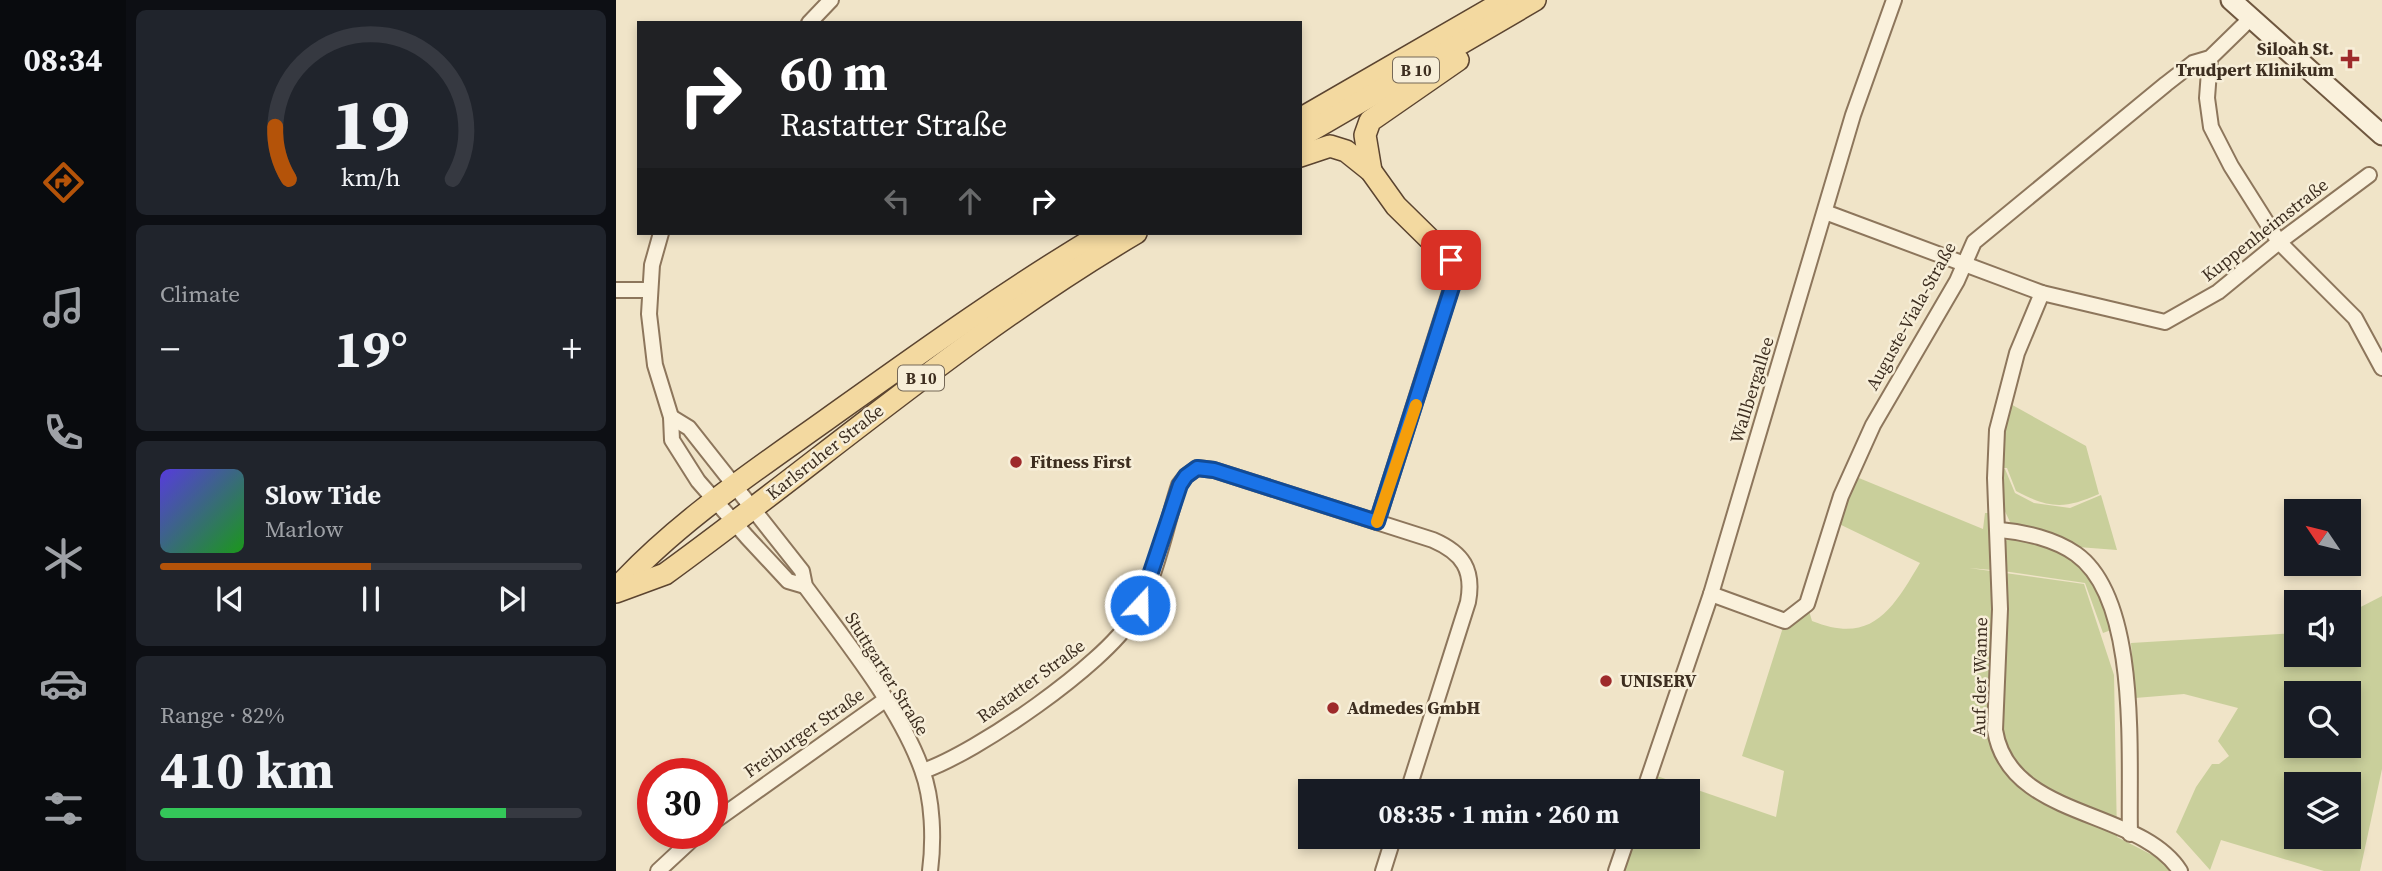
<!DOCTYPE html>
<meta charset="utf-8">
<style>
body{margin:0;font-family:"Source Serif 4",serif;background:#20242c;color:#f1f3f6;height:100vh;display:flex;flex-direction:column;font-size:26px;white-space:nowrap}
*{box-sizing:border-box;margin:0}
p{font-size:23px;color:#9ea1a6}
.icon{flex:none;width:38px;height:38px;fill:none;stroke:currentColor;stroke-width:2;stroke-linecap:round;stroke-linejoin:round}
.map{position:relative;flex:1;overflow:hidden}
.sheet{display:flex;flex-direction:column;gap:10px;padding:10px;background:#0d0f14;width:490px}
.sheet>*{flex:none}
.banner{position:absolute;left:21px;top:21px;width:665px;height:214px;border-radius:0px;box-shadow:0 4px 10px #0003;background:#202124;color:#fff;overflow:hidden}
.needle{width:46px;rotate:305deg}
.tools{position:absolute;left:1668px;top:499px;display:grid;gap:14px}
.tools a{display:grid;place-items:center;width:77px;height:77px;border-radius:0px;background:#171b24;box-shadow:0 4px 10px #0003;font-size:35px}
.speed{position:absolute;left:21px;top:758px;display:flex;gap:14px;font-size:35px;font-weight:700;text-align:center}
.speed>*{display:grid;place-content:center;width:91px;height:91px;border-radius:50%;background:#171b24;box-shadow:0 4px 10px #0003;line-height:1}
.speed .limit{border:10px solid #d22;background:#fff;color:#111}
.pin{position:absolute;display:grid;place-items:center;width:60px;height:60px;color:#fff;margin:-30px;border-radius:14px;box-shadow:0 4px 10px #0006}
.me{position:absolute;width:77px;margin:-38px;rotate:21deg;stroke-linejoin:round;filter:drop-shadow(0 0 5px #0008)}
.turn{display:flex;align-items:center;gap:24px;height:147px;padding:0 28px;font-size:32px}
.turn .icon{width:91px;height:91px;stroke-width:2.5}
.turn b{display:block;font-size:49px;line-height:60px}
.lanes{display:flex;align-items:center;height:66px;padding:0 28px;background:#0003;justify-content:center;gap:35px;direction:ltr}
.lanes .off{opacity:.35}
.big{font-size:52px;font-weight:700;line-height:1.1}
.sheet .widget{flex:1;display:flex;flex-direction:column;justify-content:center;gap:10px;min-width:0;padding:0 24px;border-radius:10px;background:#20242c}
.sheet .dial{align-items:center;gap:0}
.dial svg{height:182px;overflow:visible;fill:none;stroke:#363941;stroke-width:7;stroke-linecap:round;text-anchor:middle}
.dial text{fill:#f1f3f6;stroke:none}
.song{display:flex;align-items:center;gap:21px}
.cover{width:84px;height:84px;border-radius:10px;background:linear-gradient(135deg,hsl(250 70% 55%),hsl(120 70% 35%))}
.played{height:7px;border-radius:4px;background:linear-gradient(90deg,#b45309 50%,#363941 50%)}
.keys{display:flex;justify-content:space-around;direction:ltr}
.heat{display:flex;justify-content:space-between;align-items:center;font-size:38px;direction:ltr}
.charge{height:10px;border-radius:5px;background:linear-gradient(90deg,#34c759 82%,#363941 0)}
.trip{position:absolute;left:682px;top:779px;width:402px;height:70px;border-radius:0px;background:#171b24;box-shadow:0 4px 10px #0003;font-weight:700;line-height:70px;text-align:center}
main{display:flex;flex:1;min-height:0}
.dock{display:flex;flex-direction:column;width:126px;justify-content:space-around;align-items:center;background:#090b0e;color:#9ea1a6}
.dock .icon{width:49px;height:49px}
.dock .selected{color:#b45309}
.dock b{font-size:32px;color:#f1f3f6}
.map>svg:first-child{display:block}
.green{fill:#c9cf9b;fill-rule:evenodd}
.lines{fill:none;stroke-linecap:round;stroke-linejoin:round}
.street-casing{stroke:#8d765c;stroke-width:18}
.secondary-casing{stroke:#6f573f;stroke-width:23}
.primary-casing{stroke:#5b4430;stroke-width:24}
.street{stroke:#faf1dc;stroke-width:14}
.secondary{stroke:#faf1dc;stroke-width:19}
.primary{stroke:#f3d9a0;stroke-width:21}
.route-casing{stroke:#114b97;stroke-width:18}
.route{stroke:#1a73e8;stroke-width:12}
.slow{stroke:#f59e0b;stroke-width:12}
.poi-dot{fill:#9e2a2b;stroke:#f7eed8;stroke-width:2.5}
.labels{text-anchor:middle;stroke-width:5;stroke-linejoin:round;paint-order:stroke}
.shield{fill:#f7eed8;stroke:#756857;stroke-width:2}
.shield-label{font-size:16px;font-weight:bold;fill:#3d2e20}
.poi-label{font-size:18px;font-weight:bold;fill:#3d2e20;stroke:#f7eed8;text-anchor:start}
.street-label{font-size:18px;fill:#3d2e20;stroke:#f7eed8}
</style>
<main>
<nav class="dock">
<b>08:34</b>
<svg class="icon selected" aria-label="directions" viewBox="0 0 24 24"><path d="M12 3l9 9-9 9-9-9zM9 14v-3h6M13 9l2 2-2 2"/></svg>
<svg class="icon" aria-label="music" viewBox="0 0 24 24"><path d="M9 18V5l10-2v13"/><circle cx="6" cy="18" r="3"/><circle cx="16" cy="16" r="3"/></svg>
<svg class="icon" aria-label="phone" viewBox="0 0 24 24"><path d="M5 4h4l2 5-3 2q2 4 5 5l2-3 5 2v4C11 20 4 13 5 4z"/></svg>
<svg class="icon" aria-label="climate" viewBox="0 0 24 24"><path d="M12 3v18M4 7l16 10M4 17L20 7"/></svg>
<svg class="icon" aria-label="car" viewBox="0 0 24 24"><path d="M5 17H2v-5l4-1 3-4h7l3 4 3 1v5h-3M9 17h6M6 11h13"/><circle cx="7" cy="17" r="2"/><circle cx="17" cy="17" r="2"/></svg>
<svg class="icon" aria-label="filters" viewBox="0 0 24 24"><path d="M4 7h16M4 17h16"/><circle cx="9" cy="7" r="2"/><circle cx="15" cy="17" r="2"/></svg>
</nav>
<section class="sheet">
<div class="widget dial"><svg viewBox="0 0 100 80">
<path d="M14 69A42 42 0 1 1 86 69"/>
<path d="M14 69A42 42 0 0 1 8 46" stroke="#b45309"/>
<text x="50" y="56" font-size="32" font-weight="700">19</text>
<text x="50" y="72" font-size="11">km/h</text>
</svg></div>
<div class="widget"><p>Climate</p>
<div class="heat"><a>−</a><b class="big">19°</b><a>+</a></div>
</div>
<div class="widget">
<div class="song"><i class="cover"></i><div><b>Slow Tide</b><p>Marlow</p></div></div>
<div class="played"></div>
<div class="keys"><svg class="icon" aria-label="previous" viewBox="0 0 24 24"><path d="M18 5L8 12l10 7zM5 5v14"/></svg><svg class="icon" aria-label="pause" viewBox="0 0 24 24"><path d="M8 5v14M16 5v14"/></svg><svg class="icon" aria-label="next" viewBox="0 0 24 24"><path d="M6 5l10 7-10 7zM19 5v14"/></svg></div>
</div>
<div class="widget"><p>Range · 82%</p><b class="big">410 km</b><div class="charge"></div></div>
</section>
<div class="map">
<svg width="1766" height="871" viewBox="0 0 1766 871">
<rect width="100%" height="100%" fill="#f0e4c8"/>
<!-- green -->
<g class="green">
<path d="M1391 402 1470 446 1483 494C1449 509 1434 509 1400 491L1391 468H1384Z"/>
<polygon points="1389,469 1399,493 1418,503 1454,508 1485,495 1501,550 1462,547 1395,524 1385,503 1384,470"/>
<path d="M1238 476 1367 529 1369 513H1377L1376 570 1353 568 1468 584 1498 675 1501 837 1544 859 1554 871H1005L1017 837 1073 836V791H1032L1038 775 1160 817 1168 771 1126 756 1169 621 1191 604 1196 621C1256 645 1276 610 1304 563L1221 523Z"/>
<polygon points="1395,534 1444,550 1482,585 1495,630 1487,633 1469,583 1387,571 1388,544"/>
<path d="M1766 596V769L1744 871H1708L1605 840 1594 870 1560 832 1580 787 1596 764H1603L1613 756 1602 741 1622 708 1568 694 1519 698 1515 643 1680 633V654H1732L1733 613ZM1680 693H1732V746H1680ZM1732 784V836H1680V784Z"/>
</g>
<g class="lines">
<!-- street casing -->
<g class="street-casing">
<g id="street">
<polyline points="193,23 215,0"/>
<polyline points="1594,58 1591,98 1595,127 1615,166 1663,242 1739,318 1766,368"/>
<polyline points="1209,212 1426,293 1549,322 1602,292 1663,242 1753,175"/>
<polyline points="45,233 36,265 33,314 39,365 55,417 56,440 82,481 131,537 172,581 189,586"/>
<polyline points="0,290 33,290"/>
<path d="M1426 293 1401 353 1381 430 1379 478 1384 609 1379 730C1393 820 1524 808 1564 871"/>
<path d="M55 417 73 428 186 571 189 586C229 640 284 708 306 770 317 800 318 840 314 871"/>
<polyline points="761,522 834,292 837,281 835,260"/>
<path d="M1384 530C1408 532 1439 539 1460 554 1525 600 1512 762 1514 834"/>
<polyline points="1095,594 1169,621 1191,604 1225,496 1257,425 1341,281 1358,242 1550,84 1577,63 1594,58 1635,18"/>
<path d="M307 771C360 753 488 665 517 617 541 578 549 528 563 485L570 476 581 468 598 470 817 540C847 553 858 570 852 602L792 791"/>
<polyline points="1028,791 1095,594 1237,115 1278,0"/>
<polyline points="96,823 269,700"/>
<polyline points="42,871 83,833"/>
<polyline points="767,871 778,836"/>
<polyline points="1000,871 1012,836"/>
</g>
</g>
<!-- secondary casing -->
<g class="secondary-casing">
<polyline id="secondary" points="1615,0 1766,135"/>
</g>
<!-- primary casing -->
<g class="primary-casing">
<g id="primary">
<polyline points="684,119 890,0"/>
<polyline points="684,137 919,0"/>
<polyline points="684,156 714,146 730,151 755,171 780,206 835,260"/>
<polyline points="755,171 749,135 754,121 842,60"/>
<path d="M0 589C60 523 137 472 210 420 301 355 391 290 487 233"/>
<path d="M0 592 49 574C206 460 352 332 520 233"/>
</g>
</g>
<!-- street -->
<use href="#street" class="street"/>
<!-- secondary -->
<use href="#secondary" class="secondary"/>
<!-- primary -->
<use href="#primary" class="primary"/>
</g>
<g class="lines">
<!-- route casing -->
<g class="route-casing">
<polyline id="route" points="524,605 564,485 570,476 581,468 598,470 761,522 838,281 835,260"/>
</g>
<!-- route -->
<use href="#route" class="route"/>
<!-- slow -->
<polyline class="slow" points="761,522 800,405"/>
</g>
<!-- markers -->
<g class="poi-dot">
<path d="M1730.5 48.5h7v7h7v7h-7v7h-7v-7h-7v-7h7z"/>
<circle cx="400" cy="462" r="7"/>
<circle cx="990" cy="681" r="7"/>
<circle cx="717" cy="708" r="7"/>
</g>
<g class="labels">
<!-- shield labels -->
<g class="shield">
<rect x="777" y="57.5" width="46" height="25" rx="5"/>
<rect x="282" y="365.5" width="46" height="25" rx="5"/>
</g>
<g class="shield-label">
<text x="800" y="76">B 10</text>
<text x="305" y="384">B 10</text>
</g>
<!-- poi labels -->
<g class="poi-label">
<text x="1718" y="55" text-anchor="end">Siloah St.<tspan x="1718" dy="21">Trudpert Klinikum</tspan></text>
<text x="414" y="468">Fitness First</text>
<text x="1004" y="687">UNISERV</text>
<text x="731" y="714">Admedes GmbH</text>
</g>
<!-- street labels -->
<g class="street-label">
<text transform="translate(1649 230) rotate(-38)" y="6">Kuppenheimstraße</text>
<text transform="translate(1295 316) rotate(-61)" y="6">Auguste-Viala-Straße</text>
<text transform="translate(1136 390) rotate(-73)" y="6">Wallbergallee</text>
<text transform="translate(209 452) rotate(-38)" y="6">Karlsruher Straße</text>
<text transform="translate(271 674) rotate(58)" y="6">Stuttgarter Straße</text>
<text transform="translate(1364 677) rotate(-89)" y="6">Auf der Wanne</text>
<text transform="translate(415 681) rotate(-36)" y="6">Rastatter Straße</text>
<text transform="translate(188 733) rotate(-35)" y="6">Freiburger Straße</text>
</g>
</g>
</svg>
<div class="tools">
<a><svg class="needle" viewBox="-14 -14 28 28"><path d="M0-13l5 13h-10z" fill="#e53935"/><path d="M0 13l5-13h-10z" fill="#9ea1a6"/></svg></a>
<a><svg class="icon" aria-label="sound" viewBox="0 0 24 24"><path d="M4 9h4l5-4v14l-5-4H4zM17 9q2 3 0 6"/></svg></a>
<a><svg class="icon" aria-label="search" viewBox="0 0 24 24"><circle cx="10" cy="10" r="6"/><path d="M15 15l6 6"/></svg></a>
<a><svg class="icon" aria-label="layers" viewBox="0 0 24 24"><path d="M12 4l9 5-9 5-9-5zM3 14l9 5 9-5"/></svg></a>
</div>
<div class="speed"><div class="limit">30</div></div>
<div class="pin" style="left:835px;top:260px;background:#d93025"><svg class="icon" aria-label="arrive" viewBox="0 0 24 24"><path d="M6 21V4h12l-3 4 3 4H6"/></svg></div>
<svg class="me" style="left:524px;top:605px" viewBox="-20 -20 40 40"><circle r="17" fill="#1a73e8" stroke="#fff" stroke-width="3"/><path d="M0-11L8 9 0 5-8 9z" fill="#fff"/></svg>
<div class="trip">08:35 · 1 min · 260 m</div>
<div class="banner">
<div class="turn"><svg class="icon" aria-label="right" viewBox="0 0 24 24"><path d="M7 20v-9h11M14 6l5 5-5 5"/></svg><div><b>60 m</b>Rastatter Straße</div></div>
<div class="lanes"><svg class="icon off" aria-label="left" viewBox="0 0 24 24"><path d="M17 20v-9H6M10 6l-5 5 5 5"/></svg><svg class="icon off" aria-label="ahead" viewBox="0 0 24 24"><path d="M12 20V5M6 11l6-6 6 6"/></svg><svg class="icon" aria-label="right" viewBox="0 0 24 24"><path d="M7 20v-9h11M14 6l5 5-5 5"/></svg></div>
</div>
</div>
</main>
